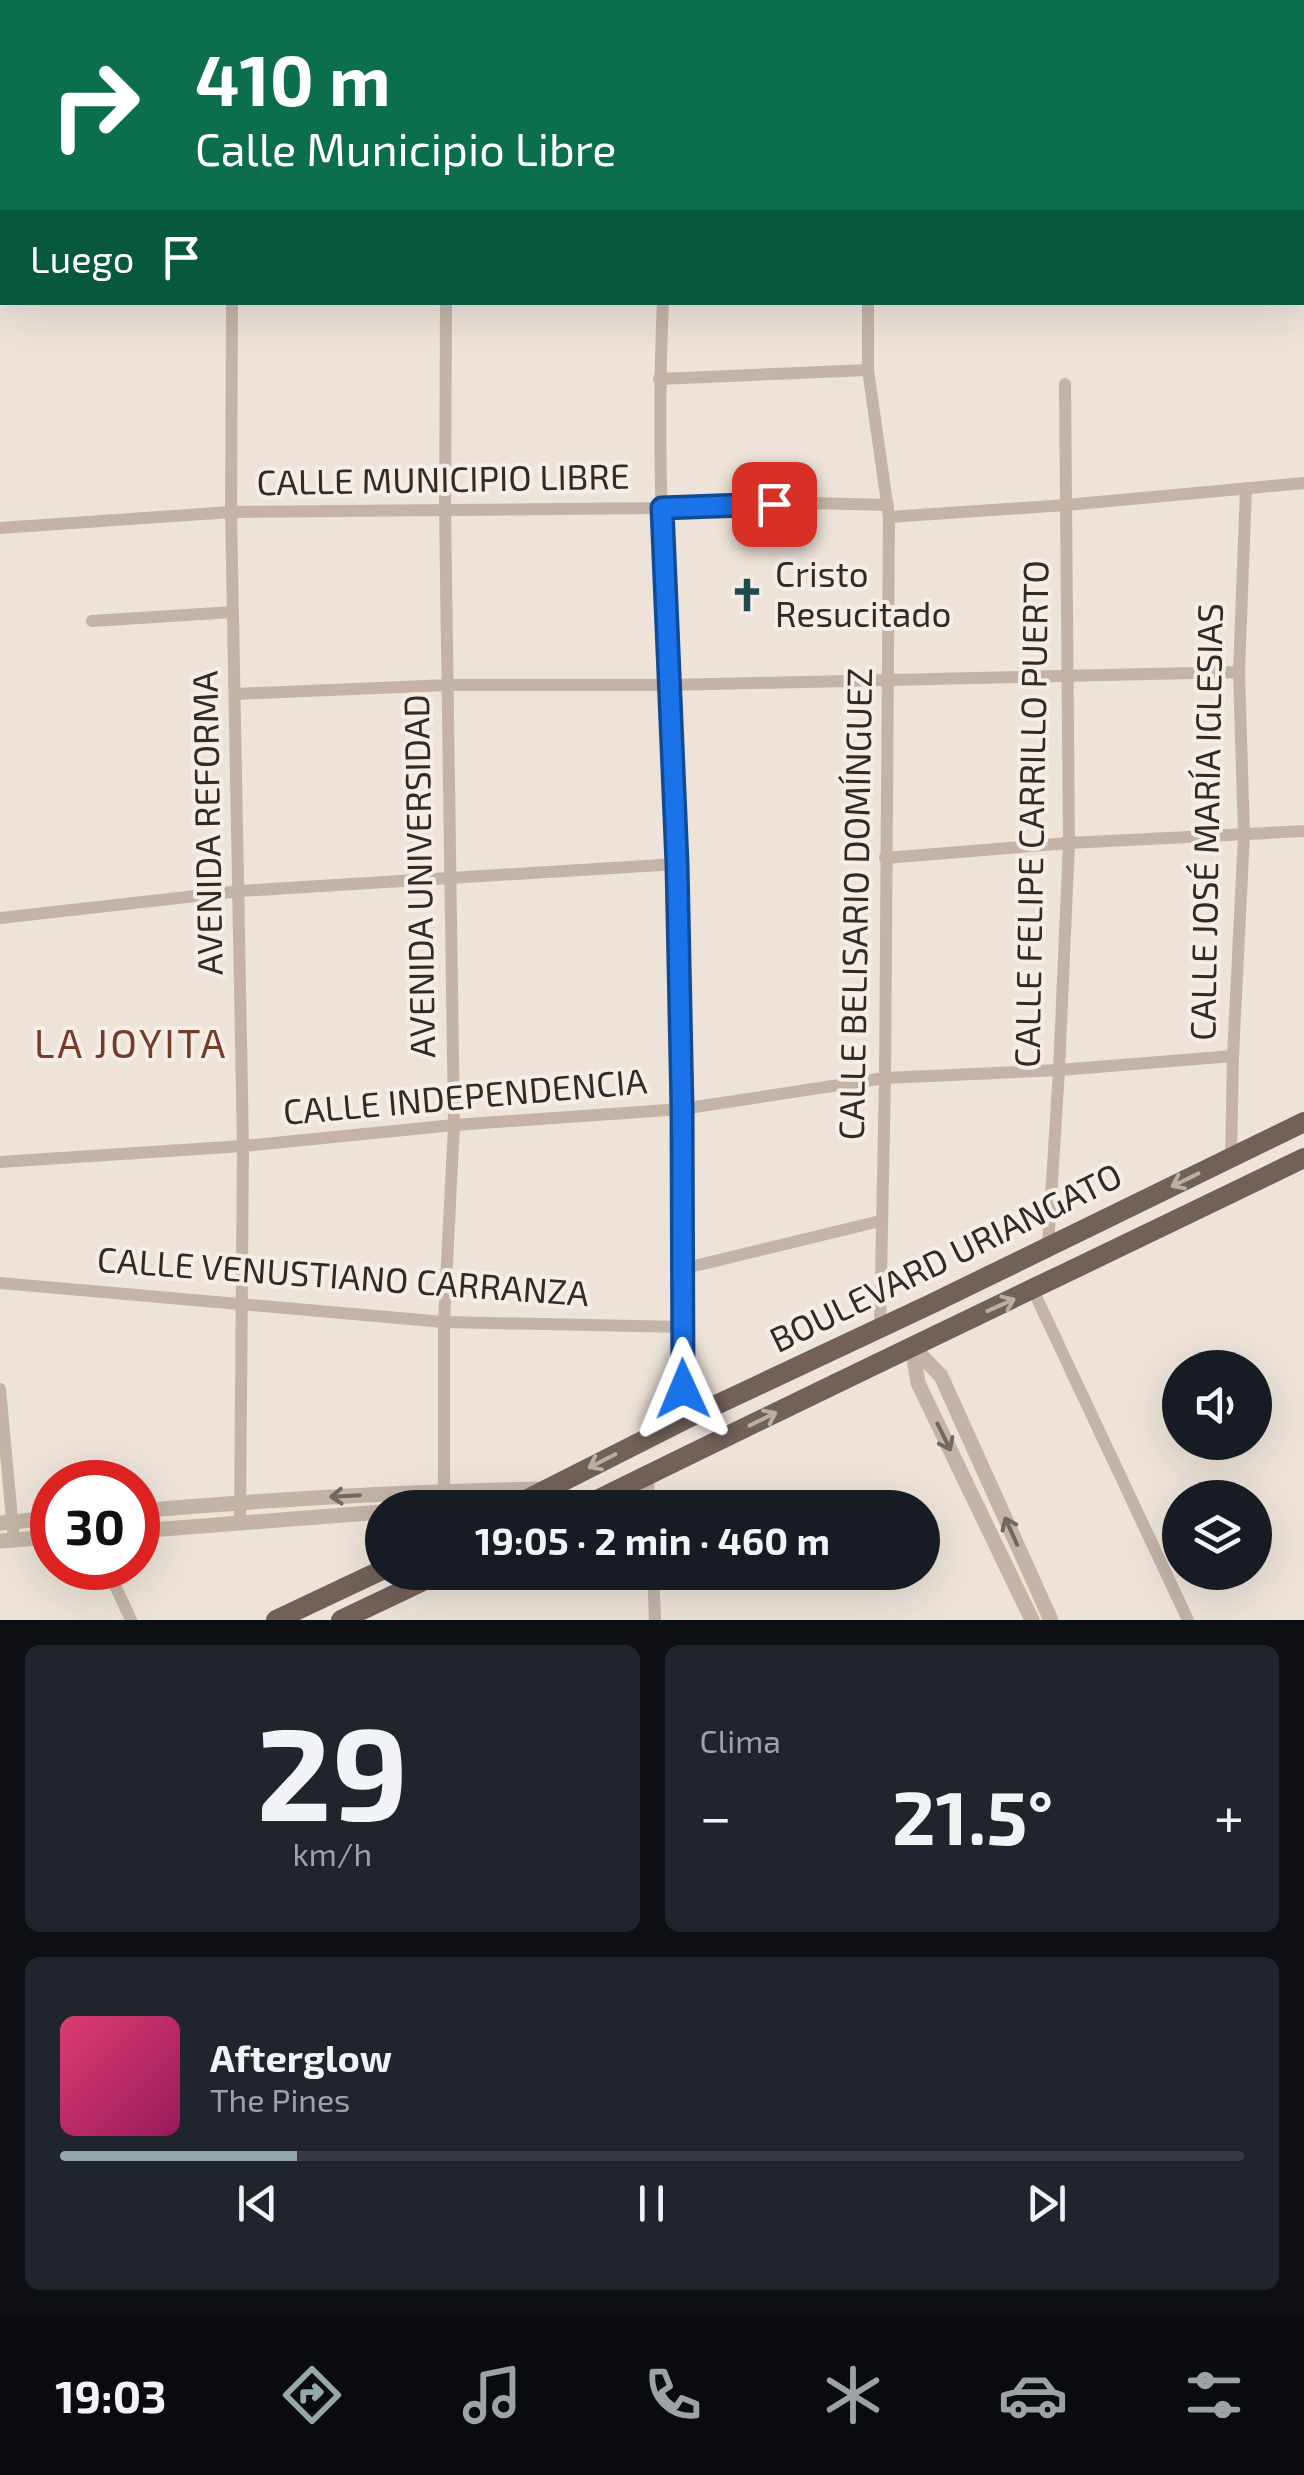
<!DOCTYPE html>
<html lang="es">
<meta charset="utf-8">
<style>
body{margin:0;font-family:"Exo 2",sans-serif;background:#20242c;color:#f1f3f6;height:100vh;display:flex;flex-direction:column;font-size:38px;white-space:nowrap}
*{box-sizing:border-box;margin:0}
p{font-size:32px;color:#9ea1a6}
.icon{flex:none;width:55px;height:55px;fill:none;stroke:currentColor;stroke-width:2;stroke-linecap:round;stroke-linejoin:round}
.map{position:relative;height:1620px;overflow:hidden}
.sheet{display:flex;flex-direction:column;gap:25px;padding:25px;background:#0d0f14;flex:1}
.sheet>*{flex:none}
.banner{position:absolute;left:0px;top:0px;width:1305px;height:305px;box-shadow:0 10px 40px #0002;background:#0b6e4f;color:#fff;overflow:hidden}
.buttons{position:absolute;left:1162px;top:1350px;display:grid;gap:20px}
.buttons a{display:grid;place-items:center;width:110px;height:110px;border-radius:50%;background:#171b24;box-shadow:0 10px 40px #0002;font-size:50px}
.speed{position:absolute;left:30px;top:1460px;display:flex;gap:20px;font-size:50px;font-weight:700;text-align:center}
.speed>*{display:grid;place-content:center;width:130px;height:130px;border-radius:50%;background:#171b24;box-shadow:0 10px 40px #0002;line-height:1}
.speed .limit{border:15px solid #d22;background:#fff;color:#111}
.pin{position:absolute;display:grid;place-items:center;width:85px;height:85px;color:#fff;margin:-42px;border-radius:20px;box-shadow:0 5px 15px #0006}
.me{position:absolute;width:110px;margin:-55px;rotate:359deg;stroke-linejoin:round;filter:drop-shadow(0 0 8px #0008)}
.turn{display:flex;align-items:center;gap:35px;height:210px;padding:0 30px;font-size:45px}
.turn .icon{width:130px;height:130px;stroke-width:2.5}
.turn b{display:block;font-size:70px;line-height:85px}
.then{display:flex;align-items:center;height:95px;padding:0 30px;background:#0003;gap:20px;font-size:38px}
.big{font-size:75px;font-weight:700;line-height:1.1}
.sheet .card{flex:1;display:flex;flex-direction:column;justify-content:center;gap:15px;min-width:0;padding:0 35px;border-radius:15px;background:#20242c}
.sheet .dial{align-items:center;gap:0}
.dial b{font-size:130px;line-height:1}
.song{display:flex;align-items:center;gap:30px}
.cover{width:120px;height:120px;border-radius:15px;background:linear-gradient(135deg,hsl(340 70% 55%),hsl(330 70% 35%))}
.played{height:10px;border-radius:5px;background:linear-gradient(90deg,#94a7aa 20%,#363941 20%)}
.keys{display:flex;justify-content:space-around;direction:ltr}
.heat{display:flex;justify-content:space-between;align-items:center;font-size:55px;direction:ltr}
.sheet .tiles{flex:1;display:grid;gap:25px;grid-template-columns:1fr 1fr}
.card:last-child{grid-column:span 2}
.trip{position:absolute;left:365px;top:1490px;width:575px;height:100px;border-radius:50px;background:#171b24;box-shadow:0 10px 40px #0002;font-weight:700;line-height:100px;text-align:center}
.dock{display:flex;height:160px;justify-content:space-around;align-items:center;background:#090b0e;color:#9ea1a6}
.dock .icon{width:70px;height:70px}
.dock .active{color:#94a7aa}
.dock b{font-size:45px;color:#f1f3f6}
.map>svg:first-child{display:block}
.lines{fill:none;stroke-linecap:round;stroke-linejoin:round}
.minor{stroke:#c3b4a7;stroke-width:12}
.tertiary{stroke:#c3b4a7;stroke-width:15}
.primary{stroke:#716159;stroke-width:20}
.oneway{stroke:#baafa6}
.oneway2{stroke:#736860}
.route-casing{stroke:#114b97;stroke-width:25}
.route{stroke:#1a73e8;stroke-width:18}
.labels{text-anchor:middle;stroke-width:8;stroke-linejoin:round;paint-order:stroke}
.street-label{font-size:35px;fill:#312a26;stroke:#f6eee5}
.poi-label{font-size:35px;fill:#312a26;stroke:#f6eee5;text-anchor:start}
.quarter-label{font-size:40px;letter-spacing:2.5px;fill:#753b2b;stroke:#f6eee5}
</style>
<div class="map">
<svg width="1304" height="1620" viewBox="0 0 1304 1620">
<rect width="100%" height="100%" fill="#ede3d9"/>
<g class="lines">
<!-- minor -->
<g class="minor">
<polyline points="4,0 4,2"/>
<polyline points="112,0 112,2"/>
<polyline points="443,0 443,2"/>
<polyline points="650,0 650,2"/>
<polyline points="230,2 230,0"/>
<polyline points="762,2 762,0"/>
<polyline points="0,36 2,36"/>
<polyline points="0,271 2,271"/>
<polyline points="232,302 231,512 243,1146 240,1523"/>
<path d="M663 302C654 489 670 675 677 861 684 1047 681 1234 684 1420"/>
<polyline points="868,302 868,370 889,517 885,1078 880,1329"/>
<polyline points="659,379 868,370"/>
<polyline points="889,517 1066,505 1304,483"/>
<polyline points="0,528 231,512 662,508 812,503 888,505"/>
<polyline points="92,621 233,612"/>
<polyline points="235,694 448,685 669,685 1239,672"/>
<polyline points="885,858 1069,843 1304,831"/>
<polyline points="0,918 240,891 677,864"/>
<polyline points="1231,1157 1233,1056 1244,835 1239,672 1246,488"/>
<polyline points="0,1162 243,1146 454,1125 682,1109 885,1078 1059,1070 1233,1056"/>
<polyline points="1048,1245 1059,1070 1069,843 1065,384"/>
<polyline points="682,1269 880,1221"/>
<polyline points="0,1283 444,1322 682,1327"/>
<polyline points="1033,1290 1188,1620"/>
<polyline points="0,1389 14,1540"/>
<polyline points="648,1475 649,1508"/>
<polyline points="440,1508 444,1491 444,1322 454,1125 445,509 446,302"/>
<polyline points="107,1568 131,1620"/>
<polyline points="653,1572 655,1620"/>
</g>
<!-- tertiary -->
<g class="tertiary">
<polyline points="912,1346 941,1376 1051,1620"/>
<polyline points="912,1346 918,1383 1032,1620"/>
<path d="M138 1511C274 1499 411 1491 548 1489L555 1508"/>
<polyline points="0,1523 52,1518"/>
<polyline points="138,1531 382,1512"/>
<polyline points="0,1541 52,1537"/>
</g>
<!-- primary -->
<g class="primary">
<polyline points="510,1508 684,1420 931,1304 1304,1122"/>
<path d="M581 1508C821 1389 1063 1275 1304 1158"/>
<polyline points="276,1620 382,1570"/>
<polyline points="341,1620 442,1572"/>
</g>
</g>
<!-- one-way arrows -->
<defs><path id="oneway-shaft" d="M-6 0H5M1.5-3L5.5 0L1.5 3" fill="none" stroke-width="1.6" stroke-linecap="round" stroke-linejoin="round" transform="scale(2.5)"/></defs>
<g class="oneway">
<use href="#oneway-shaft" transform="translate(1185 1180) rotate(154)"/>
<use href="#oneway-shaft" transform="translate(1001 1305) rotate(-24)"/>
<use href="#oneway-shaft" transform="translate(763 1419) rotate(-26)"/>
<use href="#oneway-shaft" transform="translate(602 1461) rotate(153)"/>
</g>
<g class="oneway2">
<use href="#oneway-shaft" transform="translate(944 1437) rotate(64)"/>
<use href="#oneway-shaft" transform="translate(345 1496) rotate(177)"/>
<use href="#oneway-shaft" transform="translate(1011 1531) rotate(-114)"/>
</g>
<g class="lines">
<!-- route casing -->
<g class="route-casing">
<polyline id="route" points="683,1389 682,1109 677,864 662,508 774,504"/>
</g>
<!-- route -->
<use href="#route" class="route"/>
</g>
<!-- icons -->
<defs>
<g id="church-bare" transform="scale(2.7)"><path d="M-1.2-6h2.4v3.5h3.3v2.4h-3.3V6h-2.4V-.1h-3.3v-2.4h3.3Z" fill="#224a4c" stroke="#f6eee5" stroke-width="2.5" paint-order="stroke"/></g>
</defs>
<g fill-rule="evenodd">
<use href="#church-bare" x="747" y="595"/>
</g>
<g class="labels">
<!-- street labels -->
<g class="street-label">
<text transform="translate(443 480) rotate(-1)" y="12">CALLE MUNICIPIO LIBRE</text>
<text transform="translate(1032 814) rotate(-89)" y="12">CALLE FELIPE CARRILLO PUERTO</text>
<text transform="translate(1207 822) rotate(-89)" y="12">CALLE JOSÉ MARÍA IGLESIAS</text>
<text transform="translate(208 823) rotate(-91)" y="12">AVENIDA REFORMA</text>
<text transform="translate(420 876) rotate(-91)" y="12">AVENIDA UNIVERSIDAD</text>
<text transform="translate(856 904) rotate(-89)" y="12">CALLE BELISARIO DOMÍNGUEZ</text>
<text transform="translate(465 1097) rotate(-5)" y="12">CALLE INDEPENDENCIA</text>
<text transform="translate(946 1258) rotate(-26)" y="12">BOULEVARD URIANGATO</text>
<text transform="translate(343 1277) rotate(4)" y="12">CALLE VENUSTIANO CARRANZA</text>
</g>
<!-- poi labels -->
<g class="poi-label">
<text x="775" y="587">Cristo<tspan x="775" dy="40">Resucitado</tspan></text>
</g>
<!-- quarter labels -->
<g class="quarter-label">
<text x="131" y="1058">LA JOYITA</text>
</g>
</g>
</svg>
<div class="buttons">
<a><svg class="icon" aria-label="sound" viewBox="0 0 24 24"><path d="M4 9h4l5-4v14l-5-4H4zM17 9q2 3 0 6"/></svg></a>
<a><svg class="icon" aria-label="layers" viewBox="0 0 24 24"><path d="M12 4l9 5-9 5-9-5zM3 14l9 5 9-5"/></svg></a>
</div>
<div class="speed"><div class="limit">30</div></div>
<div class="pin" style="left:774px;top:504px;background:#d93025"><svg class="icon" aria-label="arrive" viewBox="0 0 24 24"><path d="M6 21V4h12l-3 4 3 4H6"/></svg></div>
<svg class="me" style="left:683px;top:1389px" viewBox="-20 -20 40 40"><path d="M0-17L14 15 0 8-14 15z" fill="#1a73e8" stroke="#fff" stroke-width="4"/></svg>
<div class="trip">19:05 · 2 min · 460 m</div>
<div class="banner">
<div class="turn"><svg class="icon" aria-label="right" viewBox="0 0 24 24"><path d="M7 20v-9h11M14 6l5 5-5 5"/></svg><div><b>410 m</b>Calle Municipio Libre</div></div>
<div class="then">Luego<svg class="icon" aria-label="arrive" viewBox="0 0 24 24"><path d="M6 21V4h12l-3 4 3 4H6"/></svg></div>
</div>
</div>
<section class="sheet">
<div class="tiles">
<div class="card dial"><b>29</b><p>km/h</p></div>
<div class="card"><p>Clima</p>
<div class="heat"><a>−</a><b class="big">21.5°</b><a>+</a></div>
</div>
<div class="card">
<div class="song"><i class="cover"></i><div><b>Afterglow</b><p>The Pines</p></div></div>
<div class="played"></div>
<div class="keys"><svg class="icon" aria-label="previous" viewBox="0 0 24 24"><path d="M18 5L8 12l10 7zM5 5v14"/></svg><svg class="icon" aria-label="pause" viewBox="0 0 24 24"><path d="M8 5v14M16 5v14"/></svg><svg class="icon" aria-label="next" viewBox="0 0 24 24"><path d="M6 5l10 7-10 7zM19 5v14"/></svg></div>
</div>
</div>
</section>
<nav class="dock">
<b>19:03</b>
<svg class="icon active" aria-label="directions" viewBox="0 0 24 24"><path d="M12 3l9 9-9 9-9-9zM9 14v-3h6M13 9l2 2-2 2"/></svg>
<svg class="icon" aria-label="music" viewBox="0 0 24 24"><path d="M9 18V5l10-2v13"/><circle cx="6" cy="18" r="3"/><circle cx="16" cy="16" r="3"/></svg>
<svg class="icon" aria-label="phone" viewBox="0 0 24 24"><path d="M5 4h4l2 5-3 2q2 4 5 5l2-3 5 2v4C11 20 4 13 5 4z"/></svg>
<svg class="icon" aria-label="climate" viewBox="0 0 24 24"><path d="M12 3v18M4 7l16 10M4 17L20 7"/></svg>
<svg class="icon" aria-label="car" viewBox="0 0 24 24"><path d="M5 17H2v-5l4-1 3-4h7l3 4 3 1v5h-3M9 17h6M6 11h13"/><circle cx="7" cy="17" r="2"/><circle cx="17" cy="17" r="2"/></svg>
<svg class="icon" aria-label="filters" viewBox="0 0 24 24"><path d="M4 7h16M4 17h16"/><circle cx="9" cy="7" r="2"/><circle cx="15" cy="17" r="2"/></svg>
</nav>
